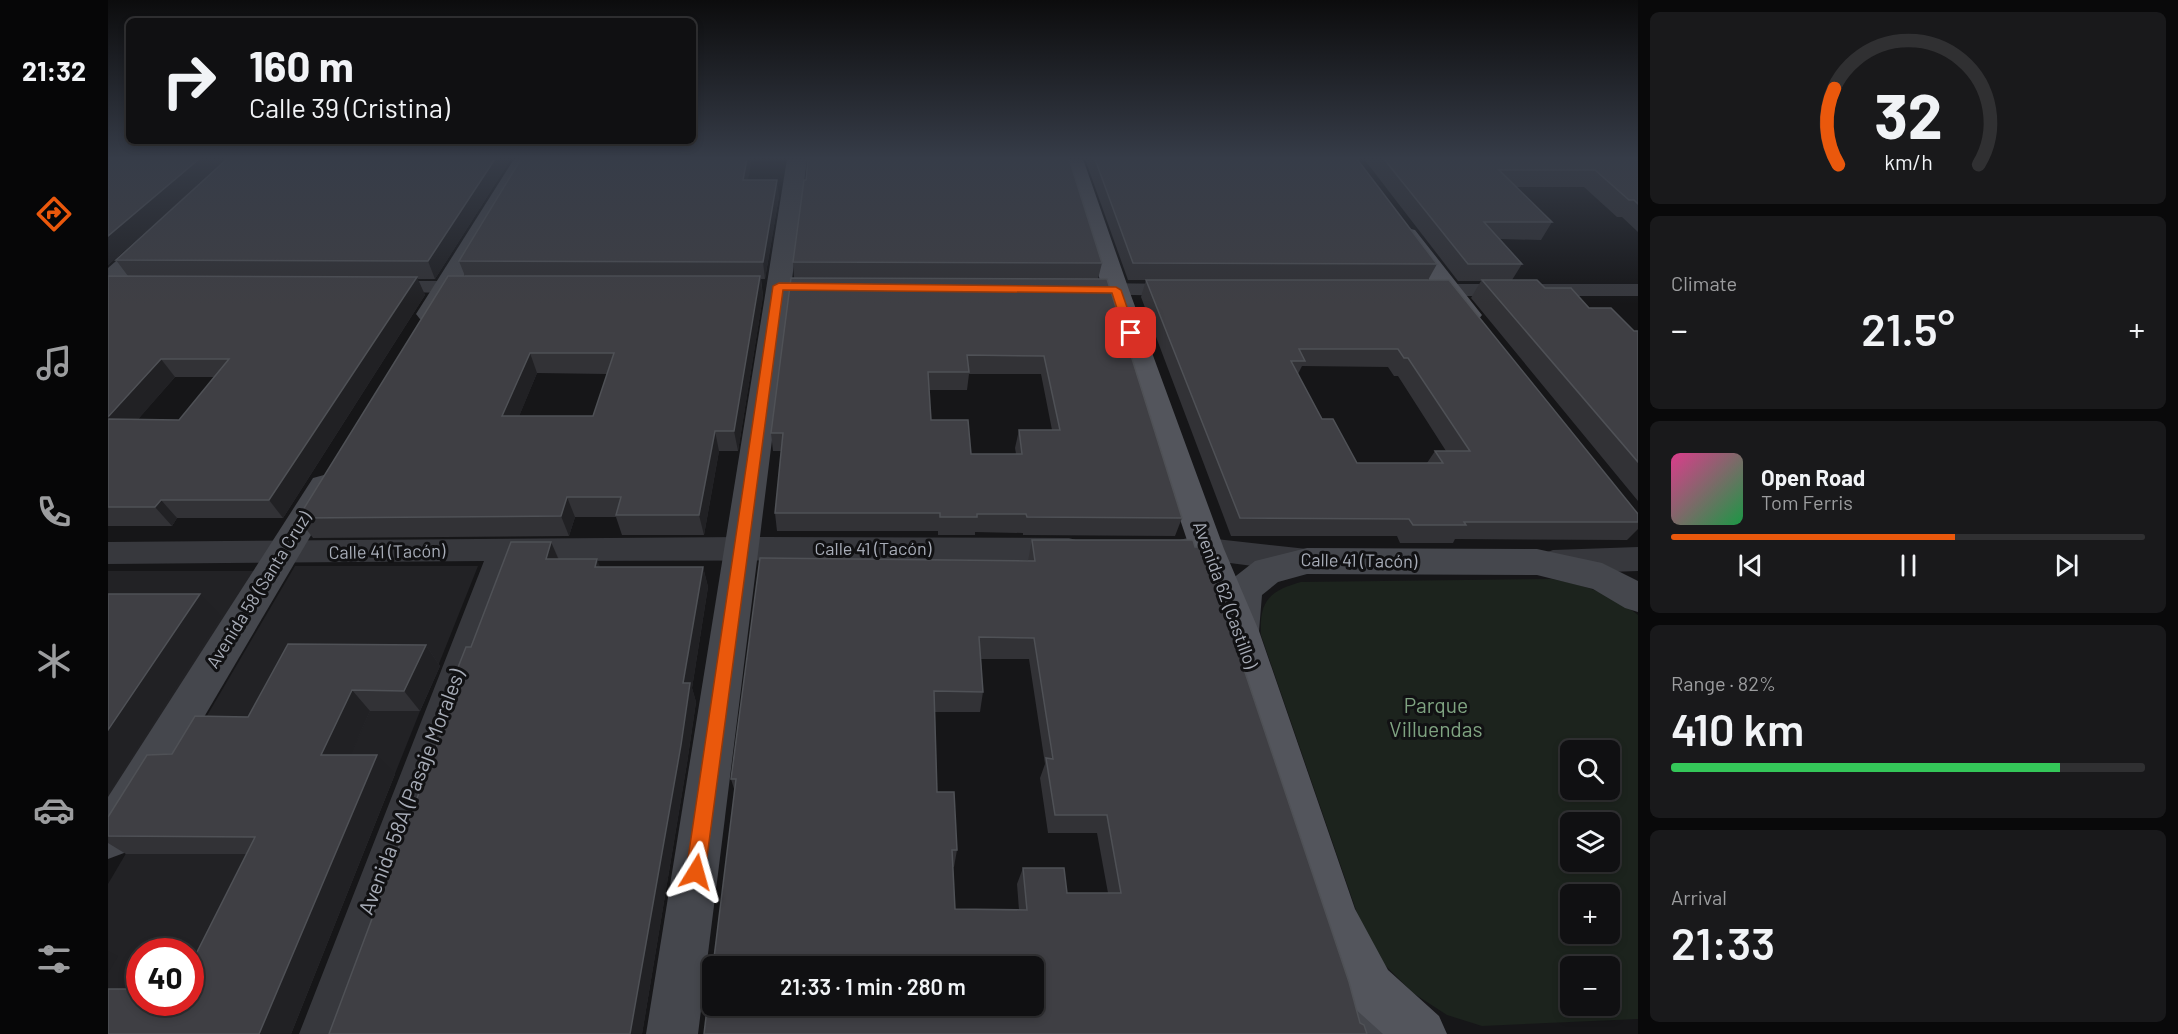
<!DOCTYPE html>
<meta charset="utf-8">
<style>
body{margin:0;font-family:Barlow,sans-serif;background:#19191b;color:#f1f3f6;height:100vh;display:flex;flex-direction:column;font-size:22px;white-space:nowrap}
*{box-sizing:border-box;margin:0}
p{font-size:20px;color:#9c9d9f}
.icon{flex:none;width:33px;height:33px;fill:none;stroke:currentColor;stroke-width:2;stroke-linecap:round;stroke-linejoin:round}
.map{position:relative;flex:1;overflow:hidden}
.details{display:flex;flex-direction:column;gap:12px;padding:12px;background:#09090a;width:540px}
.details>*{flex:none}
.guide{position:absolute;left:18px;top:18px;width:570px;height:126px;border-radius:9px;box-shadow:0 3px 9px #0003,0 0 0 2px #303032;background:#101012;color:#f1f3f6;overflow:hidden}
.buttons{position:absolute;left:1452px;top:740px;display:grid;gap:12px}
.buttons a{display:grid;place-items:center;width:60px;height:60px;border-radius:9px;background:#101012;box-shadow:0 3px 9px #0003,0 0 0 2px #303032;font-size:30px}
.speed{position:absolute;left:18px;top:938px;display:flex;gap:12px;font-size:30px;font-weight:700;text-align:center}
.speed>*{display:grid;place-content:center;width:78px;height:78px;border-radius:50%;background:#101012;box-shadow:0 3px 9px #0003,0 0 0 2px #303032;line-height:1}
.speed .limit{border:9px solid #d22;background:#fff;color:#111}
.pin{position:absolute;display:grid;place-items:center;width:51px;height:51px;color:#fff;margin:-26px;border-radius:12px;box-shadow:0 3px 9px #0006}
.me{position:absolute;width:66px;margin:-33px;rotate:8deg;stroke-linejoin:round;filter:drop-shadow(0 0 4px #0008)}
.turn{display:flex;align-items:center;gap:21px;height:126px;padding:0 24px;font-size:27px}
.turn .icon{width:78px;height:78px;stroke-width:2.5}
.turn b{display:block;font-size:42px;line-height:51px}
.big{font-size:45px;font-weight:600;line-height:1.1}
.details .card{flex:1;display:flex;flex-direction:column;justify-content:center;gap:9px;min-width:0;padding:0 21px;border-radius:9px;background:#19191b}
.details .dial{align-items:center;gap:0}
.dial svg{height:156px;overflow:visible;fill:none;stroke:#303032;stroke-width:7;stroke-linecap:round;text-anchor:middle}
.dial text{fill:#f1f3f6;stroke:none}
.song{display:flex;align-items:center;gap:18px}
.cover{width:72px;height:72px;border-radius:9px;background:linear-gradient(135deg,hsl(330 70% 55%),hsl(140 70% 35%))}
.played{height:6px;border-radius:3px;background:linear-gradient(90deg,#ea580c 60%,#303032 60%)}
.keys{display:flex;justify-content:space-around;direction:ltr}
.heat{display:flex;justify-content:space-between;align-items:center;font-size:33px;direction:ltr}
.charge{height:9px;border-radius:4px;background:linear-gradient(90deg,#34c759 82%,#303032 0)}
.trip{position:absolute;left:594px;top:956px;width:342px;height:60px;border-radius:9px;background:#101012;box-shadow:0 3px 9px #0003,0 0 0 2px #303032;font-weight:600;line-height:60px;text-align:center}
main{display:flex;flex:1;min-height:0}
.tabs{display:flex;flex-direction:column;width:108px;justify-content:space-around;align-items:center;background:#060607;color:#9c9d9f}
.tabs .icon{width:42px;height:42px}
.tabs .selected{color:#ea580c}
.tabs b{font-size:27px;color:#f1f3f6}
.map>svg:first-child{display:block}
.built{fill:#222225;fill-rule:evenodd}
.green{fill:#1c231d;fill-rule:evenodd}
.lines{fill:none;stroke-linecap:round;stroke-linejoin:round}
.street{fill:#37383d;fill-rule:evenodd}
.secondary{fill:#45474d;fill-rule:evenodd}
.primary{fill:#53555c;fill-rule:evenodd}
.wall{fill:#323236;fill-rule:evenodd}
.shaded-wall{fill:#212124}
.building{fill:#3f3f44;stroke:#4f5156;stroke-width:1.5;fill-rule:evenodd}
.route{fill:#ea580c;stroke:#983908;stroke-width:1.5}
.labels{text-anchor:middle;stroke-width:6;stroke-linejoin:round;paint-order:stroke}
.street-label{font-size:18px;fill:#a8adb8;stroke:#111113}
.near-park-label{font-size:21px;fill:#7fa381;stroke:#111113}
.near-street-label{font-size:21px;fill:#a8adb8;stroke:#111113}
</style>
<main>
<nav class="tabs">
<b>21:32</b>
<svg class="icon selected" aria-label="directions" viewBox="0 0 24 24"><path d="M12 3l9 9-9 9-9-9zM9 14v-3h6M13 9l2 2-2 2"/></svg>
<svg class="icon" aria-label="music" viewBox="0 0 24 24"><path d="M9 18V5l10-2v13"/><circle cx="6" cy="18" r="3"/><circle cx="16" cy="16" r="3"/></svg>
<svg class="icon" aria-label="phone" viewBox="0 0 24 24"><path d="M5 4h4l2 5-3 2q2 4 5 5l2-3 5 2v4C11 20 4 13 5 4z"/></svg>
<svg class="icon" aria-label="climate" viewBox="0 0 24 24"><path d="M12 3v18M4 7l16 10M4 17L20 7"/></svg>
<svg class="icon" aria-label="car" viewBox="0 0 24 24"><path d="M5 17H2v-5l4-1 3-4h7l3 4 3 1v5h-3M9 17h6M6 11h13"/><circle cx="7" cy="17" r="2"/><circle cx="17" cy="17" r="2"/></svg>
<svg class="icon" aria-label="filters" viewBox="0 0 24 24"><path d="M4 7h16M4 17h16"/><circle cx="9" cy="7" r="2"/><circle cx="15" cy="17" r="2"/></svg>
</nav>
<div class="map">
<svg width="1530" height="1034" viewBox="0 0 1530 1034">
<rect width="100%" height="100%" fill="#161618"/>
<!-- built -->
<g class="built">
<path d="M187 566H370L183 1034H0V884ZM32 951H82V1002H32Z"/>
<polygon points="0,571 146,571 0,807"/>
</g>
<!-- green -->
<path class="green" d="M1444 579C1476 585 1505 594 1530 615V1019L1374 1026 1339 1015 1305 993 1276 964 1256 933 1153 635C1151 601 1161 591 1193 582ZM1462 750H1502V789H1462ZM1462 822H1502V861H1462ZM1462 894H1502V933H1462ZM1462 966H1502V1005H1462Z"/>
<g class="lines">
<!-- street -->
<g class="street">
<polygon points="275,281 364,281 372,282 375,287 372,292 364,293 267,292 264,287 267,282"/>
<polygon points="983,283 1075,284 1083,285 1086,290 1083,295 1075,296 975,294 972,289 975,284"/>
<polygon points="1316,284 1530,284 1530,296 1316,296 1308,295 1305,290 1308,285"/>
<polygon points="634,537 961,538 971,541 976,549 971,557 961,560 406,561 235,1034 191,1034 376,561 0,564 0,542"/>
<polygon points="1079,538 1099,538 1199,549 1210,553 1214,561 1210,569 1199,573 1099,560 1079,560 1069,557 1064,549 1069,541"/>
<polygon points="1530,547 1530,571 1445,574 1434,570 1430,562 1434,554 1445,550"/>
</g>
<!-- secondary -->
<g class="secondary">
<polygon points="406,159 426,159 330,319 321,322 312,319 308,314"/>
<polygon points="679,159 699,159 590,1034 538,1034"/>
<polygon points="48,231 56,233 60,238 56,243 9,286 0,288 0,268 40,233"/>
<polygon points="216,475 227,478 232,486 16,853 0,859 0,797 205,478"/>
<polygon points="1199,548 1429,549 1494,563 1530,581 1530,612 1517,608 1485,589 1429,575 1199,574 1170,582 1154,595 1151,631 1145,642 1132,646 1119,642 1113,631 1119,589 1124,579 1147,561"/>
<polygon points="1241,947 1258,954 1284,1034 1232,1034 1217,971 1224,954"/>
</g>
<!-- primary -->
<g class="primary">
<polygon points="955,159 975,159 1021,290 1116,549 1151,631 1247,909 1280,970 1331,1016 1339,1034 1275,1034 1244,1006 1203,920 1113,631 1082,549 995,290"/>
<polygon points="1299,228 1307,230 1370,310 1374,315 1370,320 1361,323 1352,320 1287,235 1291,230"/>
</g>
</g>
<!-- wall -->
<g class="wall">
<path d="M0 159H403L327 279H309L317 295 175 518H69L64 526H0V276H20L8 260 111 166 0 265ZM67 377H106L71 420 30 419Z"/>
<path d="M977 159H1249L1329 264 1320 280 1530 514V529L1519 540 1347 539 1345 543H1292L1289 536H1123L1033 297 1038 280H1020ZM1194 366 1280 367 1286 376H1290L1338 451H1327L1319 463H1249L1214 419 1190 374Z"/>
<polygon points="1256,159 1530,159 1530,232 1514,217 1509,217 1476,187 1408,187 1444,222 1433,240 1392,239 1414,264 1404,280 1437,288 1481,308 1526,331 1530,331 1530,501 1363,298 1373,281 1350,281"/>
<path d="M640 180 671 196 657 279H653L655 296 630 451H611L596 535H514L508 517H467L461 536 205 538 190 518 357 276 351 261ZM429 373 499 374 485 416H411Z"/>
<path d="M685 262 994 263 990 279 1074 518 1067 536 915 535V533L867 532V535H830V531H669L667 513 673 451H665L663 433 686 278ZM861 374H933L944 430H911L907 448 908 454H863L823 420 821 390H859Z"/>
<path d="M924 540 1241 982 596 1034 627 792 623 779 920 561ZM873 659H921L937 764 932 778 940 833H989L1000 893H959L915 868 909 884 911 910 847 909 845 867H846L849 850 829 792 827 712H872L875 692Z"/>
<polygon points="443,542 451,559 492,567 595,567 600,587 584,688 588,702 579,763 534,1034 221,1034 352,683 347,675 363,647"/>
<polygon points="318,645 332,666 312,711 262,711 242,755 287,774 183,1034 0,1034 82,1002 138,854 18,854 0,843 0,817 64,754 140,717"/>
</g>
<!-- shaded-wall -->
<g class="shaded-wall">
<polygon points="91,159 119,159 0,265 0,236"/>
<polygon points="387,159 403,159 327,279 320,261"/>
<polygon points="639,159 644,159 637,196 635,180"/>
<polygon points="669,180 671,196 657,279 655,262"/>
<polygon points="652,276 655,296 630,451 626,431"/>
<polygon points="309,277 317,295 175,518 161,500"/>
<polygon points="422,353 429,373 403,436 394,416"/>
<polygon points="53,359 67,377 14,438 0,421 0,417"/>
<polygon points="607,431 611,451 596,535 591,515"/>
<polygon points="459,497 467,517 461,536 453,516"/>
<polygon points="53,500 69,518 64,526 47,507"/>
<polygon points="443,542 452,563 438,559"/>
<polygon points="489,559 497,580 487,567"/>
<polygon points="595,567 600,587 584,688 588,702 579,763 534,1034 522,1034 575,683"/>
<polygon points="92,594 113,616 0,793 0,730"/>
<polygon points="318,645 332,666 312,711 296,691"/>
<polygon points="244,690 262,711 234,774 213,755"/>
<polygon points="269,755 287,774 183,1034 151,1034"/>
<polygon points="0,951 10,956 0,973"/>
</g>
<!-- building -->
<g class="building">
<polygon points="0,159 91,159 0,236"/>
<polygon points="119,159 387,159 320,261 8,260"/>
<polygon points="413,159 639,159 635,180 669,180 655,262 351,261"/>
<polygon points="700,159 961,159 994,263 685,262 696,180 698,180"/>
<polygon points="987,159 1249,159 1329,264 1025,263"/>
<polygon points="1276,159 1530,159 1530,204 1526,200 1521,200 1487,170 1391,170 1444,222 1376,222 1414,264 1360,264"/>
<polygon points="0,276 309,277 161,500 53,500 47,507 0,507 0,419 71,420 121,359 53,359 0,417"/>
<path d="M340 276H652L626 431H607L591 515H508L513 497H459L453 516 190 518ZM422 353H506L485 416H394Z"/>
<path d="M683 278 999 279 1074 518 919 517 918 514H869V517H832V513H667L675 433H663ZM859 355 936 356 952 430H911L914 454H863L860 420H823L820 372H861Z"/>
<path d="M1038 280H1341L1530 514V522H1356L1358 525H1305L1301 519 1132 518ZM1191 349H1290L1296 358H1300L1362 451H1327L1335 463H1249L1225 419H1214L1183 361H1197Z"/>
<polygon points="1374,280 1429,280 1437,288 1463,288 1481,308 1503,308 1526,331 1530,331 1530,462"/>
<path d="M924 540H1085L1087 547H1095L1241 982 1252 1023 1256 1025 1259 1034H596L604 966V1005H926V966H605L628 779H623L652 558 927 561ZM871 637 926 638 945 759 938 758 947 815H999L1013 893H959L956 868H915L919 910 847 909 844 850H849L846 792H829L826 691 875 692Z"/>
<polygon points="403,542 443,542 438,559 489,559 487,567 595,567 575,683 582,683 573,745 522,1034 221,1034 355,675 347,675 358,647 363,647"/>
<polygon points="0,594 92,594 0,730"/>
<polygon points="180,644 318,645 296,691 244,690 213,755 269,755 151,1034 0,1034 0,989 32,989 32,1002 82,1002 82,966 147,837 0,836 0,817 39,755 64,754 87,716 140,717"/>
</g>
<!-- sky -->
<linearGradient id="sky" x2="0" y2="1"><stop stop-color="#0c0c0d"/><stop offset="0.52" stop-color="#363c48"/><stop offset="1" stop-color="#363c48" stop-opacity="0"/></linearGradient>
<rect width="1530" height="304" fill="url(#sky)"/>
<!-- route -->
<polygon class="route" points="671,283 1008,287 1013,290 1028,333 1023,336 1017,333 1004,293 675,290 597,872 594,879 588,882 581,879 578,872 665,286"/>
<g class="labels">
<!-- street labels -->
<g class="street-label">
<text x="765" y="555">Calle 41 (Tacón)</text>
<text transform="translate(279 552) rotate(-1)" y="6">Calle 41 (Tacón)</text>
<text transform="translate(1251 561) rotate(1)" y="6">Calle 41 (Tacón)</text>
<text transform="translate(151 590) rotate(-58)" y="6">Avenida 58 (Santa Cruz)</text>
<text transform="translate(1117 595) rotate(70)" y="6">Avenida 62 (Castillo)</text>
</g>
<!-- near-park labels -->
<g class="near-park-label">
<text x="1328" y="713">Parque<tspan x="1328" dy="24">Villuendas</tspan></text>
</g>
<!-- near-street labels -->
<g class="near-street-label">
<text transform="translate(304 792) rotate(-69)" y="7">Avenida 58A (Pasaje Morales)</text>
</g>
</g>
</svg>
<div class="buttons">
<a><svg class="icon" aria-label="search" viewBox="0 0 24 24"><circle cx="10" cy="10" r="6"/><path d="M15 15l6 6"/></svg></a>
<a><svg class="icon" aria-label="layers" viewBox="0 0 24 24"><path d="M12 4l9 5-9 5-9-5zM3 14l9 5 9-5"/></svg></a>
<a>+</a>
<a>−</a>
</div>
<div class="speed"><div class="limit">40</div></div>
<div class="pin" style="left:1023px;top:333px;background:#d93025"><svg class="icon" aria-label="arrive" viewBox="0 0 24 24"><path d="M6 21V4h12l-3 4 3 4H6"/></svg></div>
<svg class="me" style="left:588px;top:872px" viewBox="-20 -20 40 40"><path d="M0-17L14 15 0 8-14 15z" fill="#ea580c" stroke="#fff" stroke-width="4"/></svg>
<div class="trip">21:33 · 1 min · 280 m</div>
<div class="guide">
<div class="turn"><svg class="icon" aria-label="right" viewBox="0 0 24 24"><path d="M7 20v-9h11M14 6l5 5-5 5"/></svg><div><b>160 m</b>Calle 39 (Cristina)</div></div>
</div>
</div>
<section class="details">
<div class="card dial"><svg viewBox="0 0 100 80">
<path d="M14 69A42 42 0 1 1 86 69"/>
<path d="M14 69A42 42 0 0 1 12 30" stroke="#ea580c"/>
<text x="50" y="56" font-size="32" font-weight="700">32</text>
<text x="50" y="72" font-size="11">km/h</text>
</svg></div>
<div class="card"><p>Climate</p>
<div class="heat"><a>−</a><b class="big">21.5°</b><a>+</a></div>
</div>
<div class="card">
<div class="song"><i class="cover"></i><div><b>Open Road</b><p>Tom Ferris</p></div></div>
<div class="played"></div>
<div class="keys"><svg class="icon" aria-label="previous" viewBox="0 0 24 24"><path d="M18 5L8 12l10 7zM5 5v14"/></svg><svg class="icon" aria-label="pause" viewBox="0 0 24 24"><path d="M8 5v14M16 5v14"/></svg><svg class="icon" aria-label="next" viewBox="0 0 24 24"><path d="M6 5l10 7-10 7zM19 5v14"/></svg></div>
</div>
<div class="card"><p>Range · 82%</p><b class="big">410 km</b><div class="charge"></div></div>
<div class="card"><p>Arrival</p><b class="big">21:33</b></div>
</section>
</main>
